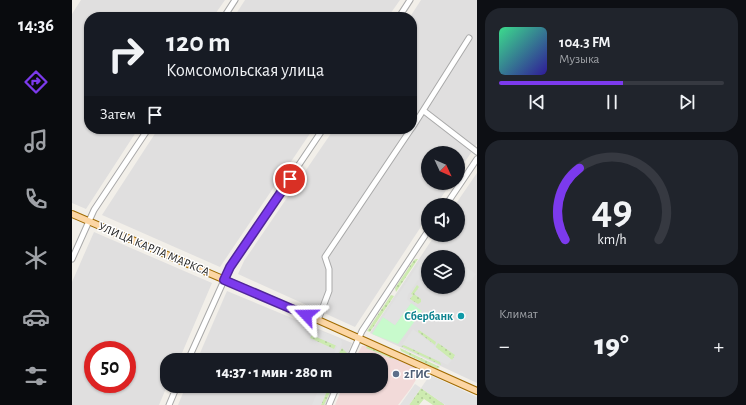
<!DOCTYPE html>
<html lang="ru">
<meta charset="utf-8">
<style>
body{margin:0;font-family:"Alegreya Sans",sans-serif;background:#20242c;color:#f1f3f6;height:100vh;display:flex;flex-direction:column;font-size:15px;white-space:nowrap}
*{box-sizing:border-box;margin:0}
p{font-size:13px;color:#9ea1a6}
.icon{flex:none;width:22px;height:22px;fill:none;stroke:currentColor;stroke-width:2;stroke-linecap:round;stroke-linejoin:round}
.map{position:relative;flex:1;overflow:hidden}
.details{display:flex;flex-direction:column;gap:8px;padding:8px;background:#0d0f14;width:269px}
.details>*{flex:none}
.guide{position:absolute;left:12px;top:12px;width:333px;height:122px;border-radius:16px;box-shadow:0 1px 3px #0004;background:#171b24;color:#f1f3f6;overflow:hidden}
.needle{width:26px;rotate:134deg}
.tools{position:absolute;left:349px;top:146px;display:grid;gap:8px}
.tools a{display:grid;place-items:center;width:44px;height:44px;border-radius:50%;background:#171b24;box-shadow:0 1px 3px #0004;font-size:20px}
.speed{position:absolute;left:12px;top:341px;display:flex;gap:8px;font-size:20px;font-weight:700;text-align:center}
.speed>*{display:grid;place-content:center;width:52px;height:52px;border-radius:50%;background:#171b24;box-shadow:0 1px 3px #0004;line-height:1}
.speed .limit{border:6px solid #d22;background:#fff;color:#111}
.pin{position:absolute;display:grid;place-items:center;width:34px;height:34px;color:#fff;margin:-17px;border:2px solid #fff;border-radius:50%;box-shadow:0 1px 4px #0007}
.me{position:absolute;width:44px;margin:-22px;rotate:293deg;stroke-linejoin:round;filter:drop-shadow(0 0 3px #0008)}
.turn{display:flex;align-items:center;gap:14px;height:84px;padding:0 16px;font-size:18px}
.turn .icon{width:52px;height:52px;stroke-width:2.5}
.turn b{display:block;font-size:28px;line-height:34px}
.then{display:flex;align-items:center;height:38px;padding:0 16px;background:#0003;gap:8px;font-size:15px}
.big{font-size:30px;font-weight:800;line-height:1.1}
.details .tile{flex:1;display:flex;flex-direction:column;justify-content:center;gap:6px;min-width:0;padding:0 14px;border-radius:16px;background:#20242c}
.details .dial{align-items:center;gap:0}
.dial svg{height:104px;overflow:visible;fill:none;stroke:#363941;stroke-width:7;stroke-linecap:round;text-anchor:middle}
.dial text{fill:#f1f3f6;stroke:none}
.song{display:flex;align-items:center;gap:12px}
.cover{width:48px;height:48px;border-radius:6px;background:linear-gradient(135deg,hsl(150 70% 55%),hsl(250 70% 35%))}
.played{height:4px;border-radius:2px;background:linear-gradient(90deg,#7c3aed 55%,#363941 55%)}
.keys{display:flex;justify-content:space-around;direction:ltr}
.heat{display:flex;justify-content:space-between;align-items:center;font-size:22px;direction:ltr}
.trip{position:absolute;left:88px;top:353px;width:228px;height:40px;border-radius:16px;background:#171b24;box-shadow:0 1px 3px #0004;font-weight:800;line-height:40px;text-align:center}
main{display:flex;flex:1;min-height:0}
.tab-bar{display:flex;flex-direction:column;width:72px;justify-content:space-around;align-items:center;background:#090b0e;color:#9ea1a6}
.tab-bar .icon{width:28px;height:28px}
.tab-bar .selected{color:#7c3aed}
.tab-bar b{font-size:18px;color:#f1f3f6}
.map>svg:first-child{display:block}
.residential{fill:#e0dfdf;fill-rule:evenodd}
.commercial{fill:#f2dad9}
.grass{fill:url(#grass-dots)}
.park{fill:#c8facc}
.parking{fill:#e2e2e2}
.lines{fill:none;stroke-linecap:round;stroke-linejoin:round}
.minor-casing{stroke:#a9a9a9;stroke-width:7}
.major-casing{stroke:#a06b00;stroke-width:8}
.minor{stroke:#fff;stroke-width:5}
.major{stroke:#fcd6a4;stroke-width:6}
.route-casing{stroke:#51269a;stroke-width:10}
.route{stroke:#7c3aed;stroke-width:7}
.culture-dot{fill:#0f9aa8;stroke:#fff;stroke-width:1.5}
.service-dot{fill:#5c6f8a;stroke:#fff;stroke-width:1.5}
.labels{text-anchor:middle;stroke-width:3;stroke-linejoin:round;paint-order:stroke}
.street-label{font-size:12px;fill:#222;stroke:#fff}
.culture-label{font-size:12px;font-weight:bold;fill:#0d838f;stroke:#fff;text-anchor:end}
.service-label{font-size:12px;font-weight:bold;fill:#4e5e75;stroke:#fff;text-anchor:start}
</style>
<main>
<nav class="tab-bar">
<b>14:36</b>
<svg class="icon selected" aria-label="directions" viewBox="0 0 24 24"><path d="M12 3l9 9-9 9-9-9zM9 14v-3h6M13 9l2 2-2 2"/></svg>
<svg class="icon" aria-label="music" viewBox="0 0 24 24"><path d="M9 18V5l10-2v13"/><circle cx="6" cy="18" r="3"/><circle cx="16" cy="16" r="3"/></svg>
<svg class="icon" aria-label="phone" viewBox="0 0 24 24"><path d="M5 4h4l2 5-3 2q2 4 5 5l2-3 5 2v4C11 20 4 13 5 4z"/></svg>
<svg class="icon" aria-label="climate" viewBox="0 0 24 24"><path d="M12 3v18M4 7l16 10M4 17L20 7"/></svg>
<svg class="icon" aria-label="car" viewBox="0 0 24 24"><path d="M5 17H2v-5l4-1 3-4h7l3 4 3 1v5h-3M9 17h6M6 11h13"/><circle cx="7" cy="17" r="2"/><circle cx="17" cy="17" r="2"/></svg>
<svg class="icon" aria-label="filters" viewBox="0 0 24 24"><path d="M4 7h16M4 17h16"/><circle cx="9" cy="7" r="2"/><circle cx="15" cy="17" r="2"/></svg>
</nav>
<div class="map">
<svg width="405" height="405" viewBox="0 0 405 405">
<defs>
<pattern id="grass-dots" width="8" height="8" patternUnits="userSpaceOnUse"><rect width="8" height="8" fill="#cdebb0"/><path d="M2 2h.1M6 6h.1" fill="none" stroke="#b0c997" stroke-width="1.8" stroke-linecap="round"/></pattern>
</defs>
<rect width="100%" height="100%" fill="#f2efe9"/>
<!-- residential -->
<g class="residential">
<polygon points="9,0 153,0 141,17 17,17 17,129 66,129 14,209 0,203 0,14"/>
<polygon points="173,0 328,0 316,17 162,17"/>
<polygon points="349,0 405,0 405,144 386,172 386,153 356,153 356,183 379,183 364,205 356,205 356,216 283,327 166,274 172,261 262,129 340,129 340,17 338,17"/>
<polygon points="86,129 241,129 148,267 30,215"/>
<path d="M405 173V383L298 333 363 235H386V205H383ZM356 257H386V287H356Z"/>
<path d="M22 232 140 283 107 360H95V386L87 405H0V282ZM21 350H55V384H21Z"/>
<polygon points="155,291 280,343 273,360 125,360"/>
<polygon points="114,386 261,386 253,405 106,405"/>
</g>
<!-- commercial -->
<polygon class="commercial" points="290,346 295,346 346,369 345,378 339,388 326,405 263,405 271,386 309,386 309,360 282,360"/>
<!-- grass -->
<g class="grass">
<polygon points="344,259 346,259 324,292 323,288 342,260"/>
<polygon points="345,285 347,287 342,294 349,299 349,302 346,304 338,299 341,295 339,294"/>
<polygon points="319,295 322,296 298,332 295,331"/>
<polygon points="347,330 364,342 363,345 346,332"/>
<polygon points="240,335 264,345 262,349 238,338"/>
<polygon points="366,343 383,355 380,360 363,348"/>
<polygon points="332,345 368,362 369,365 329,346"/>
<polygon points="295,346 321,358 321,359 294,348"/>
<polygon points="270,348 275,353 272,360 267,360 264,358"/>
<polygon points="328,348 368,367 365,369 329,351"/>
<polygon points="257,386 261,386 252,405 249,405"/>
<polygon points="349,388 372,404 372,405 361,405 352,399 347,405 337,405"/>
</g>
<!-- park -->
<polygon class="park" points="339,303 350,311 326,344 300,334 311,317 323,325"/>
<!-- parking -->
<g class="parking">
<polygon points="348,262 355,267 336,295 335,299 339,303 323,325 311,317"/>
<polygon points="387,262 404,274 399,281 395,282 386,276"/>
<polygon points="241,328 269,339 270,344 264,358 267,360 260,360 265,346 238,334"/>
<polygon points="341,329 380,360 376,365 332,345 329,346"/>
<polygon points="358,375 405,397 405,405 373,405 349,388 337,405 328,405 343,384 349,388"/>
<polygon points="248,386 257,386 249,405 240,405"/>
</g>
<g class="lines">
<!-- minor casing -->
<g class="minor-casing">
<g id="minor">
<polyline points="152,17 163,0"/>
<polyline points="327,17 338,0"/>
<polyline points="352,111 405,152"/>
<polyline points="340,128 397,38"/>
<polyline points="374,205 405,159"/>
<polyline points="0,259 22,210 76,129"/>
<polyline points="246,320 257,291 257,269 253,257 339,129"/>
<polyline points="116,360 158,267 251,129"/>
<polyline points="277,360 290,331 356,231"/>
<polyline points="97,405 105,386"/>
<polyline points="257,405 265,386"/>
</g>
</g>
<!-- major casing -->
<g class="major-casing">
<polyline id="major" points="0,214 246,320 405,391"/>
</g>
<!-- minor -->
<use href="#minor" class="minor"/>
<!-- major -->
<use href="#major" class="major"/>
</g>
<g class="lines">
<!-- route casing -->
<g class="route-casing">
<polyline id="route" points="218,179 158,267 152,280 234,315"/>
</g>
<!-- route -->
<use href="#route" class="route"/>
</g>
<!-- markers -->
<circle class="culture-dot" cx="389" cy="316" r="4"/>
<circle class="service-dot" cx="324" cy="374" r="4"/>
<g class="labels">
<!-- street labels -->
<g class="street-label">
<text transform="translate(82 249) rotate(23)" y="4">УЛИЦА КАРЛА МАРКСА</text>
</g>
<!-- culture labels -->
<g class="culture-label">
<text x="381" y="320">Сбербанк</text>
</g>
<!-- service labels -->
<g class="service-label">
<text x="332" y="378">2ГИС</text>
</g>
</g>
</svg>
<div class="tools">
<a><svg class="needle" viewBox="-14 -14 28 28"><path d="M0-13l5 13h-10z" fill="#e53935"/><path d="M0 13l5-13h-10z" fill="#9ea1a6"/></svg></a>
<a><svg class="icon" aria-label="sound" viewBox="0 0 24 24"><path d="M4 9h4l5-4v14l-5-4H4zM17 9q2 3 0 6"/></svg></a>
<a><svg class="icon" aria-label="layers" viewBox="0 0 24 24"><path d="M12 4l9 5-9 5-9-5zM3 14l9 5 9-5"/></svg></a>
</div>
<div class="speed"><div class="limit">50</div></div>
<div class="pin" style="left:218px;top:179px;background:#d93025"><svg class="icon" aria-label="arrive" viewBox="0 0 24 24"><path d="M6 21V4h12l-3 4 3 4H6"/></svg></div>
<svg class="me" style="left:234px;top:315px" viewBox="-20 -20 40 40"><path d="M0-17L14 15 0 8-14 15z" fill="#7c3aed" stroke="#fff" stroke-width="4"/></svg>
<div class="trip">14:37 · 1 мин · 280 m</div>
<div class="guide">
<div class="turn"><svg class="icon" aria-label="right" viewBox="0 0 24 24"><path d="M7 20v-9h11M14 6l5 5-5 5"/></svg><div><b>120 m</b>Комсомольская улица</div></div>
<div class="then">Затем<svg class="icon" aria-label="arrive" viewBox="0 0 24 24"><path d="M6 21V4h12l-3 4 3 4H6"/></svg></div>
</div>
</div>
<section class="details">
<div class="tile">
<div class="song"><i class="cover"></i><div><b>104.3 FM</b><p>Музыка</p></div></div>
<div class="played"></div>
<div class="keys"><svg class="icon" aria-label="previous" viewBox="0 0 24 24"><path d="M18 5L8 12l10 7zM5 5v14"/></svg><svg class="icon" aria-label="pause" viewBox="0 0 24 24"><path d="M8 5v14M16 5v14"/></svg><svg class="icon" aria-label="next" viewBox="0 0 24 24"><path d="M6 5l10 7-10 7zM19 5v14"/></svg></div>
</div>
<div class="tile dial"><svg viewBox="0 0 100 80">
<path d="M14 69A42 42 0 1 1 86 69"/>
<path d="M14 69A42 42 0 0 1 25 14" stroke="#7c3aed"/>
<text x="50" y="56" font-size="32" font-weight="700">49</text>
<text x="50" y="72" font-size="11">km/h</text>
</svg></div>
<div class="tile"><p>Климат</p>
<div class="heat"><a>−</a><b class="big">19°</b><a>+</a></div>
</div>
</section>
</main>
